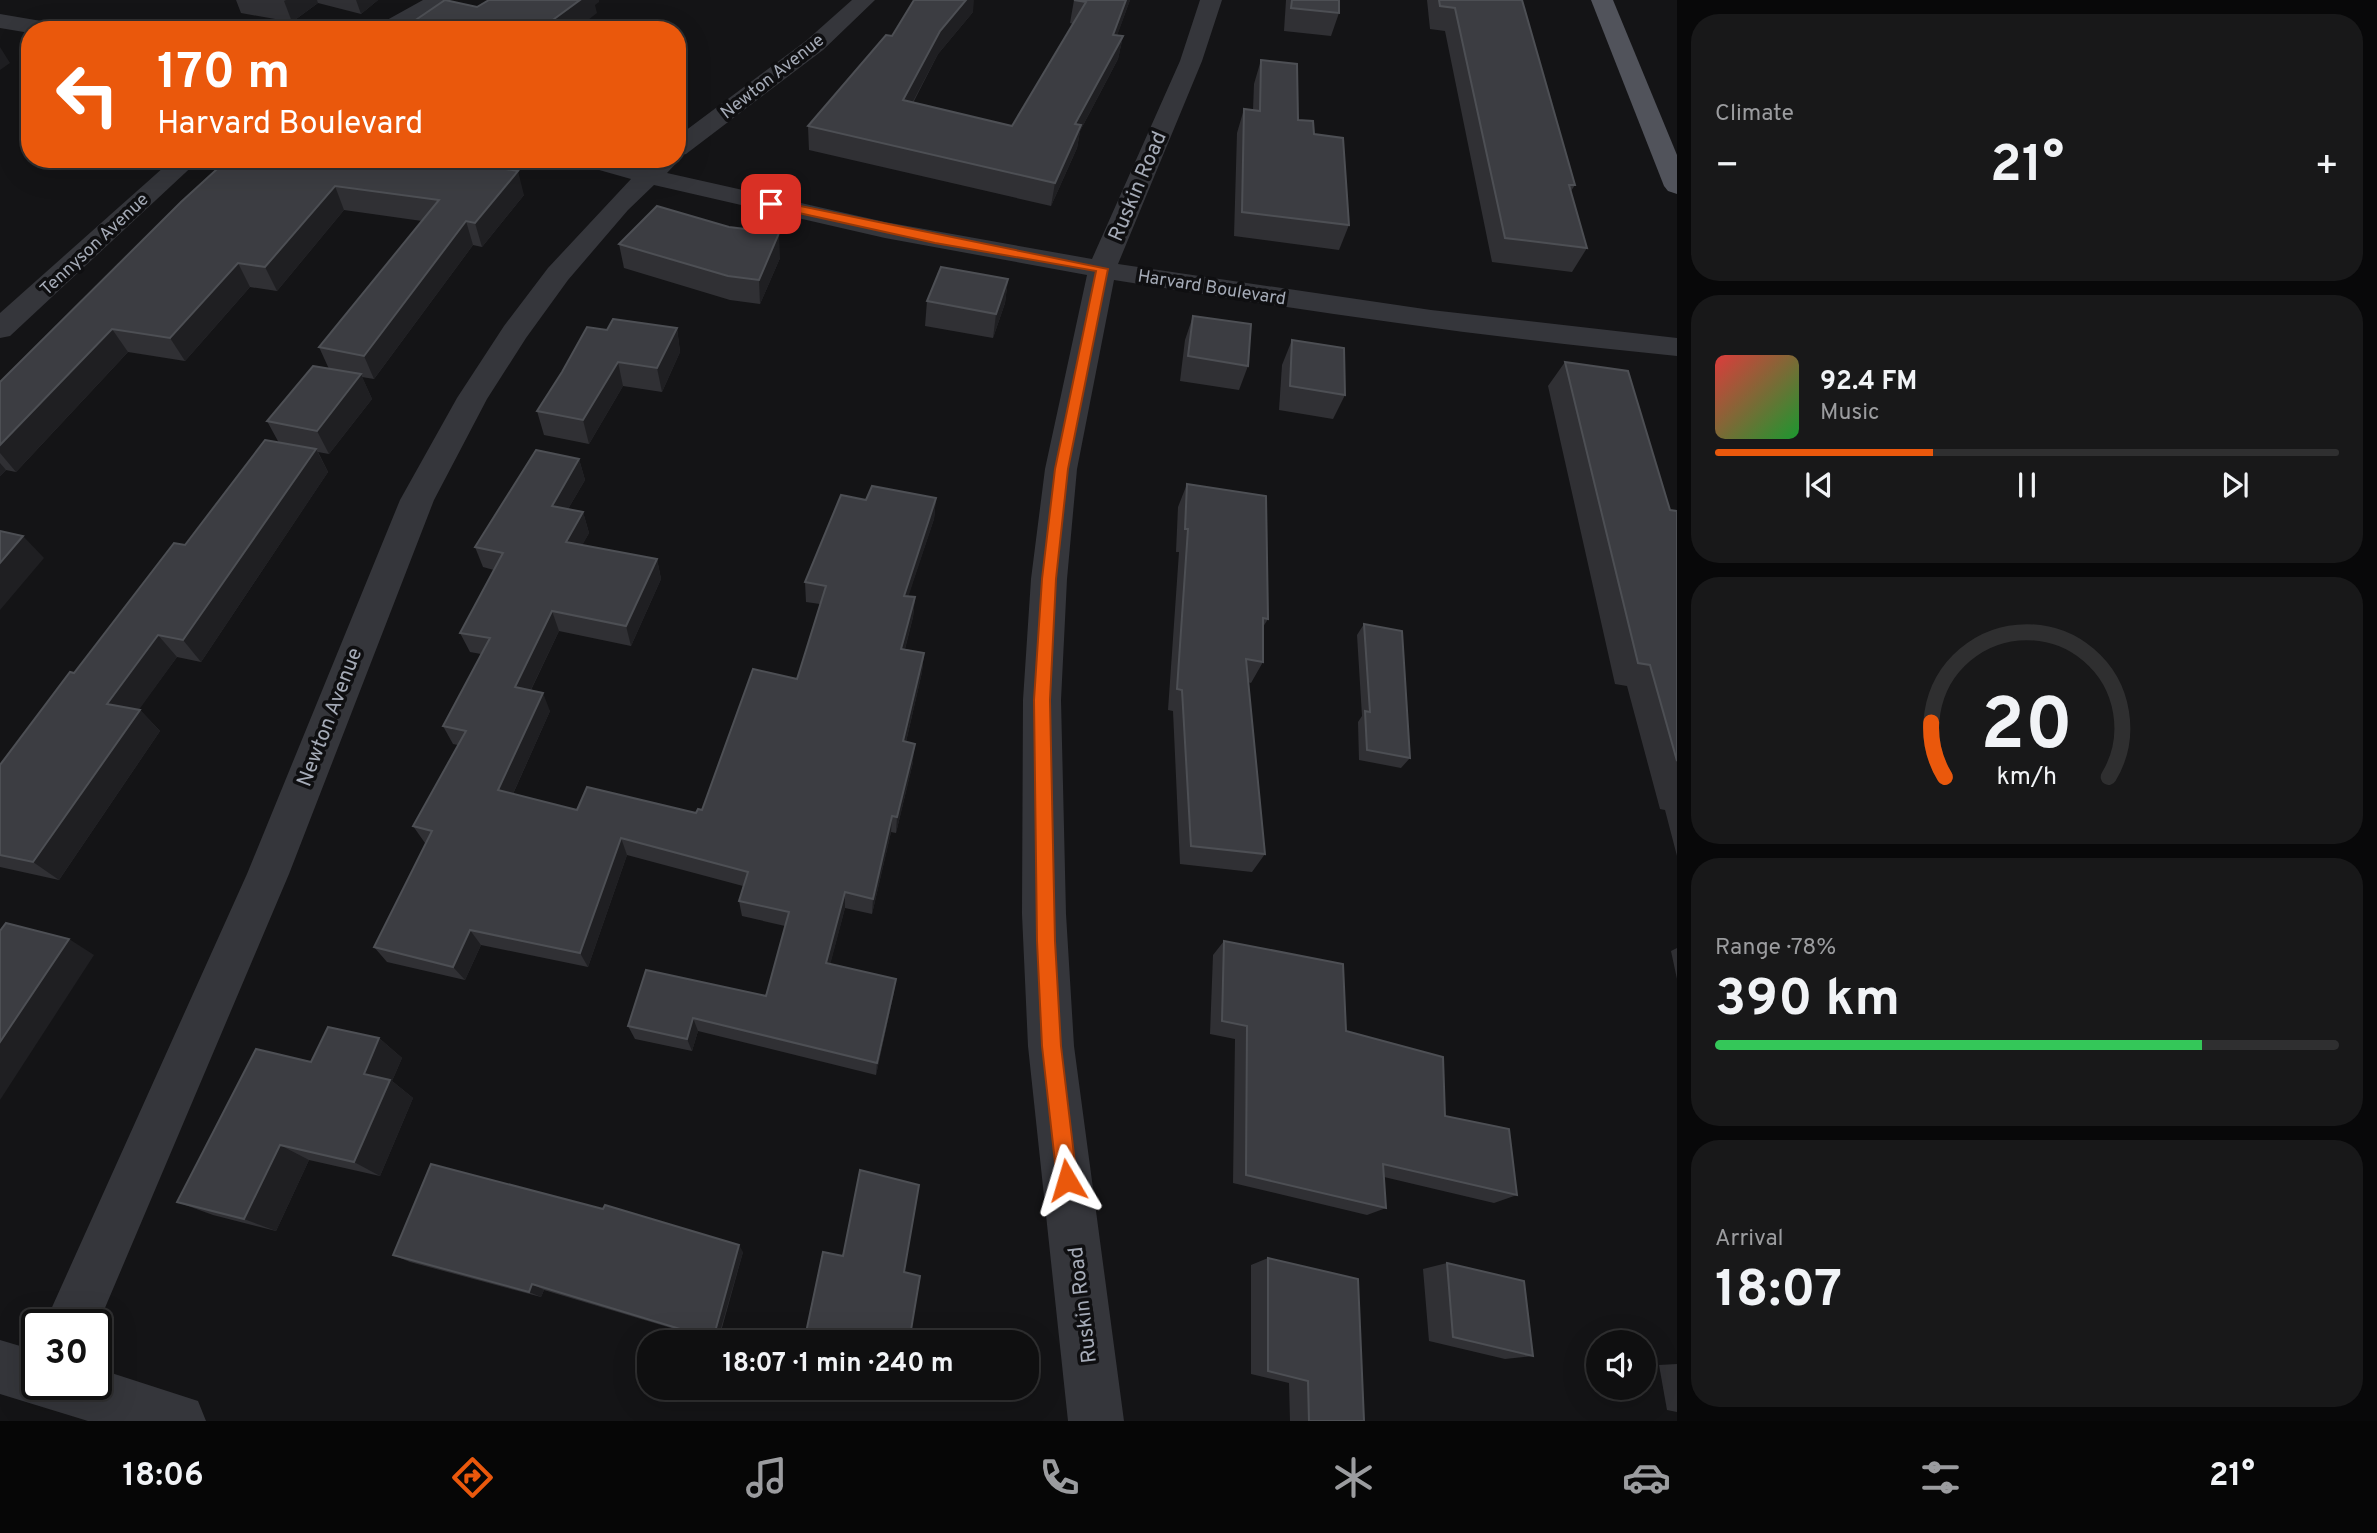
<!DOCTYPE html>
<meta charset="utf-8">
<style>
body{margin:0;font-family:Overpass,sans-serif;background:#181819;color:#f1f3f6;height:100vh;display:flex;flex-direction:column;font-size:26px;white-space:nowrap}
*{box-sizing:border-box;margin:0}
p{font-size:23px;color:#9b9c9f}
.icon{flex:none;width:38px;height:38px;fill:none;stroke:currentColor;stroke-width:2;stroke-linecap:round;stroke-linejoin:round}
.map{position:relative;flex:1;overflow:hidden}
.details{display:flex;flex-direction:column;gap:14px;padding:14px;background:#080809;width:700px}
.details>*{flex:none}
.guide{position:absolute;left:21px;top:21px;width:665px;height:147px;border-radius:28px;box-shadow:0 7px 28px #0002,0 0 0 2px #2f2f30;background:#ea580c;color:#fff;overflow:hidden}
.tools{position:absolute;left:1586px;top:1330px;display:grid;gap:14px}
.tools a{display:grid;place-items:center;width:70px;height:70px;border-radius:50%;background:#0f0f10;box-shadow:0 7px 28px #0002,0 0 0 2px #2f2f30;font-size:35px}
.speed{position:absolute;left:21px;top:1309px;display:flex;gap:14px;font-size:35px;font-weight:700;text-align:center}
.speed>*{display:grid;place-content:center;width:91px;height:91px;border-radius:50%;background:#0f0f10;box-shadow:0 7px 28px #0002,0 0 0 2px #2f2f30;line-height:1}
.speed .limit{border:4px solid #111;border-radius:10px;background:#fff;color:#111}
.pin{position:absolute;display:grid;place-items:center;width:60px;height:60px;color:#fff;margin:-30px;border-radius:14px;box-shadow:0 4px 10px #0006}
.me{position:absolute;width:77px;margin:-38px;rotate:353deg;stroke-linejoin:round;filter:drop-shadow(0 0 5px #0008)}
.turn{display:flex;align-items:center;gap:24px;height:147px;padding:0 21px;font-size:32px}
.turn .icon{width:91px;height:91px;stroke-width:2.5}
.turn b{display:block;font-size:49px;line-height:60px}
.big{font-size:52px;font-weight:700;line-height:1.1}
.details .widget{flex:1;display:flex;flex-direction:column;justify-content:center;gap:10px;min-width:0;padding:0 24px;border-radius:28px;background:#181819}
.details .dial{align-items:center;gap:0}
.dial svg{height:182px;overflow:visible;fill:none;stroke:#2f2f30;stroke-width:7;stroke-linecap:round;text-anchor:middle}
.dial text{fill:#f1f3f6;stroke:none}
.song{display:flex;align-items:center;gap:21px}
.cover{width:84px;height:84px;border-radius:10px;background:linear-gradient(135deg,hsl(0 70% 55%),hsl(130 70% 35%))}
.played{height:7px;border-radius:4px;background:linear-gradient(90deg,#ea580c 35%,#2f2f30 35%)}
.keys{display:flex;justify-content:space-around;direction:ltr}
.heat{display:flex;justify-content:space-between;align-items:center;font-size:38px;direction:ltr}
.charge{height:10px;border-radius:5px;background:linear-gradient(90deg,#34c759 78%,#2f2f30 0)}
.trip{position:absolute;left:637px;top:1330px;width:402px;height:70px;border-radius:28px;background:#0f0f10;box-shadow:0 7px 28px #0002,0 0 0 2px #2f2f30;font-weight:700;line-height:70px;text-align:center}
.dock{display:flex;height:112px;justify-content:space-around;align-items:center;background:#060606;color:#9b9c9f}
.dock .icon{width:49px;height:49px}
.dock .current{color:#ea580c}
.dock b{font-size:32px;color:#f1f3f6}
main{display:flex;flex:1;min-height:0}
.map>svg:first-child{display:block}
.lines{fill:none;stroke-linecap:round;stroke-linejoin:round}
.minor{fill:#35363b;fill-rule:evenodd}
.major{fill:#51535b;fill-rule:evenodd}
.wall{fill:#303034}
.shaded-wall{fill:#1f1f22}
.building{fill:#3c3d42;stroke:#4d4f54;stroke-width:2}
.route{fill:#ea580c;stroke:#983908;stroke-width:2}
.labels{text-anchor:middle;stroke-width:7;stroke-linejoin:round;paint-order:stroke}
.far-street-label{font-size:18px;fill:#a5abb7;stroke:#0f0f11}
.street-label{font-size:21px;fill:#a5abb7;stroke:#0f0f11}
</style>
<main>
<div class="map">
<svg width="1677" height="1421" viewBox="0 0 1677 1421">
<rect width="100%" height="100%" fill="#141416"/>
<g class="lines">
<!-- minor -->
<g class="minor">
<polygon points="423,0 451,0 397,30 369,30"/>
<path d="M852 0H875L823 50 686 154 678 156 680 159 667 173 885 222 1092 259 1180 61 1200 0H1222L1202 61 1118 264 1431 310 1677 338V356C1488 338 1301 310 1114 280L1077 469 1067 579 1061 700 1066 914 1074 1046 1124 1421H1068L1028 1046 1022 914 1023 700 1031 579 1045 469 1087 275 885 238 654 185 628 210 568 280 526 338 487 399 434 500 289 874 96 1329V1325H44L247 874 400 500 457 398 504 326 548 268 631 179 578 164 575 159H617L644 167 652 159H677V137L807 40Z"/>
<polygon points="0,14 53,23 64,30 30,30 30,33 0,28"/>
<polygon points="173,159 200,159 10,336 0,338 0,313"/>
<polygon points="0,1340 37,1351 37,1384 96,1384 96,1368 198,1401 206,1421 88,1421 0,1394"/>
</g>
<!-- major -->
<polygon class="major" points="1591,0 1613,0 1677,155 1677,194 1668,191 1664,186"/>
</g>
<!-- wall -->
<g class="wall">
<polygon points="236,0 378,0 361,14 318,3 292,22 241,13"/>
<polygon points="1074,0 1130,0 1117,35 1123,36 1118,59 1080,131 1077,148 1051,206 809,150 808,126 892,36 973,12 938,54 913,103 1012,126 1073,24 1070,23"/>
<polygon points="1286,0 1339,0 1339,13 1331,36 1284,31"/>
<polygon points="1427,0 1522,0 1575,185 1571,191 1587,248 1572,272 1492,262 1445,31 1430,29"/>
<polygon points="1261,60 1298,120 1314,134 1349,225 1339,250 1234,236 1237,133 1244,109 1253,110 1254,84"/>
<polygon points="220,159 446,159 524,195 482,247 473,245 374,379 362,377 372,399 329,454 318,452 328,472 201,662 177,657 138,710 140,710 160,731 59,880 0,867 0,765 74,673 185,545 279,443 267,421 329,369 319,347 422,221 344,210 277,291 250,287 185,361 128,352 16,472 6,470 0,476 0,382 222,164"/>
<polygon points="619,244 780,258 760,304 730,300 624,268"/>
<polygon points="1008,279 1005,303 993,338 925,326 927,301"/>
<polygon points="1193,316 1248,366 1239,390 1180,381 1185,340"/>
<polygon points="677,328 680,352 662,392 623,386 589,444 544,435 537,411 607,330"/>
<polygon points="1292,340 1345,395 1333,419 1279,410 1282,365"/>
<polygon points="1565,362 1670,510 1677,511 1677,856 1665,810 1660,809 1627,686 1615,684 1548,386"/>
<polygon points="579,459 585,480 568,509 583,512 589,533 582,545 657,559 661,579 631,646 559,631 531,690 550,711 513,794 577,810 696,813 702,810 797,679 820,604 806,602 805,582 866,500 936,498 934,519 908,596 915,597 913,617 905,649 924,653 922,672 906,742 913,762 896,833 891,832 872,914 845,908 830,964 894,992 876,1075 698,1031 692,1051 635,1039 628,1026 766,996 785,926 742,916 739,901 743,886 627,855 588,967 481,945 465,980 387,962 374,947 426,843 425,843 413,826 458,745 453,744 443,726 481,654 470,652 460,633 494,570 483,567 475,547"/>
<polygon points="1187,484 1268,619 1263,627 1263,662 1251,683 1248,682 1265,854 1252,872 1180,864 1173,711 1168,710 1179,552 1176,552 1178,507"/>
<polygon points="1364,624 1410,758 1401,768 1359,760 1358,722 1362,716 1357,635"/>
<polygon points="1224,941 1346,1031 1445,1116 1517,1195 1494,1203 1384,1177 1386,1208 1367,1215 1233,1183 1235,1039 1210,1034 1213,955"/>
<polygon points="1677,948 1677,979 1671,951"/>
<polygon points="379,1038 402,1058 392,1081 413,1098 380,1176 309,1160 276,1231 213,1215 177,1202 311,1062"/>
<polygon points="743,1252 718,1342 544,1290 541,1297 410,1262 393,1255"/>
<polygon points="1268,1258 1364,1421 1290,1421 1289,1383 1251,1374 1251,1265"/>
<polygon points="1447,1263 1533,1356 1505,1359 1429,1341 1423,1269"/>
<polygon points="1677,1364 1677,1412 1667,1410 1659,1365"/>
<polygon points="858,1388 902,1388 900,1397 898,1398"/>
</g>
<!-- shaded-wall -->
<g class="shaded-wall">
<polygon points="286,0 317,0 318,3 292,22 284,1"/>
<polygon points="356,0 378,0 361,14"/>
<polygon points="580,0 599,0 599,2 595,5 597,13 575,30 550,22"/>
<polygon points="966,0 974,0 973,12 938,54 901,124 903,100 940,31"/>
<polygon points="1126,0 1130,0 1109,58 1113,35"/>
<polygon points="1123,36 1118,59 1080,131 1077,148 1051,206 1055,183 1075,124"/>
<polygon points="0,47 10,63 0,70"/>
<polygon points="677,56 680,78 677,80"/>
<polygon points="518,171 524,195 482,247 475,223"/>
<polygon points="335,186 344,210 277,291 265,267"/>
<polygon points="466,221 473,245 374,379 364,356"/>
<polygon points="779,233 780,258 760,304 759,280"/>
<polygon points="238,263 250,287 185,361 170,338"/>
<polygon points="1008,279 1005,303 993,338 996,314"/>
<polygon points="677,328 680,352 662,392 657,368"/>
<polygon points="112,329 128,352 16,472 0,453 0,445"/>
<polygon points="618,362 623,386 589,444 583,420"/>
<polygon points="361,374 372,399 329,454 317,431"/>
<polygon points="316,449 328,472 201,662 183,640"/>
<polygon points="579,459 585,480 558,526 552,506"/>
<polygon points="0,463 6,470 0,476"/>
<polygon points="936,498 934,519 902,616 904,596"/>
<polygon points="583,512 589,533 573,562 566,542"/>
<polygon points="23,536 44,558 0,610 0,563"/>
<polygon points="657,559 661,579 631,646 626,626"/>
<polygon points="915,597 913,617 900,668 901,649"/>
<polygon points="552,611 559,631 523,706 515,687"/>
<polygon points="158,635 177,657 128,725 107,704"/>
<polygon points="924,653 922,672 902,759 903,741"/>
<polygon points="543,693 550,711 507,807 498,790"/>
<polygon points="140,710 160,731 59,880 33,862"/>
<polygon points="915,744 913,762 896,833 897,817"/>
<polygon points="892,816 891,832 872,914 873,899"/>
<polygon points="621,838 627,855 588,967 580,953"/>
<polygon points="845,892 845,908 827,977 826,963"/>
<polygon points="470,930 481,945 465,980 453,967"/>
<polygon points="69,939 94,955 0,1100 0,1042"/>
<polygon points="896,979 894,992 876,1075 877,1063"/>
<polygon points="693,1018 698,1031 692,1051 687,1039"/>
<polygon points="379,1038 402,1058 392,1081 413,1098 380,1176 354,1162 364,1074"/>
<polygon points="280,1145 309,1160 276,1231 244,1219"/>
<polygon points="739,1245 743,1252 717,1342 713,1339"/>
<polygon points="532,1284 544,1290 541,1297 529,1292"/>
</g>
<!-- building -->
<g class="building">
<polygon points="445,0 477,7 489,0 580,0 550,22 580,30 401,30"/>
<polygon points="914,0 966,0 940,31 903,100 1012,126 1086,2 1074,0 1126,0 1113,35 1123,36 1075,124 1081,125 1055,183 808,126 886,35 892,36"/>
<polygon points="1292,0 1339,0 1339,13 1291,8"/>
<polygon points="1439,0 1522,0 1575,185 1569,185 1587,248 1505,238 1455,8 1440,6"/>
<polygon points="1261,60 1297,64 1298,120 1313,121 1314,134 1343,138 1349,225 1242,212 1244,109 1260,111"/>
<polygon points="228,159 446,159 518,171 475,223 466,221 364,356 319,347 439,200 335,186 265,267 238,263 170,338 112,329 0,445 0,382 181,202"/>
<polygon points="657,206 729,227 779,233 759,280 728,276 619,244"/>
<polygon points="941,267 1008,279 996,314 927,301"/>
<polygon points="1193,316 1251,324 1248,366 1188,356"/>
<polygon points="613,319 677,328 657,368 618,362 583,420 537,411 562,372 587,327 607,330"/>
<polygon points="1292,340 1344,348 1345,395 1290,386"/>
<polygon points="1565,362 1628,371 1670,510 1677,511 1677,761 1650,665 1638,663"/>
<polygon points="313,366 361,374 317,431 267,421"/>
<polygon points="265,440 316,449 183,640 158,635 107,704 140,710 33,862 0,855 0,765 70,672 74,673 174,543 185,545"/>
<polygon points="536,450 579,459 552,506 583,512 566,542 657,559 626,626 552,611 515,687 543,693 498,790 577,810 587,787 696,813 698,809 702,810 753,669 797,679 826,586 805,582 841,495 866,500 872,486 936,498 904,596 915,597 901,649 924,653 903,741 915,744 897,817 892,816 873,899 845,892 826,963 896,979 877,1063 693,1018 687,1039 628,1026 646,970 766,996 789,912 739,901 748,872 621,838 580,953 470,930 453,967 374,947 432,831 413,826 466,731 443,726 490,638 460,633 503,553 475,547"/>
<polygon points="1187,484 1266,496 1268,619 1263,618 1263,662 1246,659 1265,854 1191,846 1182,690 1177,689 1188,529 1185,529"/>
<polygon points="0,531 23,536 0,563"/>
<polygon points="1364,624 1402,631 1410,758 1367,750 1365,711 1370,712"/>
<polygon points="6,923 69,939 0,1042 0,931"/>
<polygon points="1224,941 1343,964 1346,1031 1443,1057 1445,1116 1509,1129 1517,1195 1383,1164 1386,1208 1246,1175 1247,1026 1222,1021"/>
<polygon points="328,1027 379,1038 364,1074 390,1080 354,1162 280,1145 244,1219 177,1202 256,1049 311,1062"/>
<polygon points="431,1164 603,1209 605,1205 739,1245 713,1339 532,1284 529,1292 393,1255"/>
<polygon points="860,1170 919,1185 904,1272 920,1276 909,1342 804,1342 823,1252 843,1256"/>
<polygon points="1268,1258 1358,1279 1364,1421 1309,1421 1308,1381 1268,1371"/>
<polygon points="1447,1263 1524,1281 1533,1356 1453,1337"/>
<polygon points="866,1388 902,1388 900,1397"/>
</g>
<!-- route -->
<polygon class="route" points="771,200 1108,269 1068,469 1056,579 1050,700 1055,941 1061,1046 1077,1180 1074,1187 1067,1190 1060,1187 1057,1180 1042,1046 1037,941 1034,700 1042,579 1055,469 1096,271 935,243 767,206 765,204"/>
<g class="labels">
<!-- far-street labels -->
<g class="far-street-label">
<text transform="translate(772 76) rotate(-38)" y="6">Newton Avenue</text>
<text transform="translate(94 244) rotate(-43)" y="6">Tennyson Avenue</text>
<text transform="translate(1212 287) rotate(9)" y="6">Harvard Boulevard</text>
</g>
<!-- street labels -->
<g class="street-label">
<text transform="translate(1137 186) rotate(-67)" y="7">Ruskin Road</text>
<text transform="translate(329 717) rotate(-69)" y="7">Newton Avenue</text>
<text transform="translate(1082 1305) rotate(-97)" y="7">Ruskin Road</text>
</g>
</g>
</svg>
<div class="tools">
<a><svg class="icon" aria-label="sound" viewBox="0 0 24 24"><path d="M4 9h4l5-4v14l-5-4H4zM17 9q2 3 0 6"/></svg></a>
</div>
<div class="speed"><div class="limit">30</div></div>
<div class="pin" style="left:771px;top:204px;background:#d93025"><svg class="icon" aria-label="arrive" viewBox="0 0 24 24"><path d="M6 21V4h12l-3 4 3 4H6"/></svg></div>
<svg class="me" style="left:1067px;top:1180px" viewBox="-20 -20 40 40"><path d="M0-17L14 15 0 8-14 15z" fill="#ea580c" stroke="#fff" stroke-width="4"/></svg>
<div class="trip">18:07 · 1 min · 240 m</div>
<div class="guide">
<div class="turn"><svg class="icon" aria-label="left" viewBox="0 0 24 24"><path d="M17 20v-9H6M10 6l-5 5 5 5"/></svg><div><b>170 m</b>Harvard Boulevard</div></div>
</div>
</div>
<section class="details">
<div class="widget"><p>Climate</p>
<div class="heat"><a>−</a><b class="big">21°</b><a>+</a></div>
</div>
<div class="widget">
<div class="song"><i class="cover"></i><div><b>92.4 FM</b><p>Music</p></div></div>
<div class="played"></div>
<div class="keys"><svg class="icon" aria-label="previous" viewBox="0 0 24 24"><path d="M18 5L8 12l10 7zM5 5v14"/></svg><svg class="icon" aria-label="pause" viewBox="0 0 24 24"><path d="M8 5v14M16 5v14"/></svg><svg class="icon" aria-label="next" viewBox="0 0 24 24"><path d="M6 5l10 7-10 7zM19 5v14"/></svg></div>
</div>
<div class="widget dial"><svg viewBox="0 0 100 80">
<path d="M14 69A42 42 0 1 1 86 69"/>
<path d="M14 69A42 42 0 0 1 8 45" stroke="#ea580c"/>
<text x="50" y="56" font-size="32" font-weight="700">20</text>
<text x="50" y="72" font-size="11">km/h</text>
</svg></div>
<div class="widget"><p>Range · 78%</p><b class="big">390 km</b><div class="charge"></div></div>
<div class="widget"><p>Arrival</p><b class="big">18:07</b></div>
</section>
</main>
<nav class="dock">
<b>18:06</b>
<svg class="icon current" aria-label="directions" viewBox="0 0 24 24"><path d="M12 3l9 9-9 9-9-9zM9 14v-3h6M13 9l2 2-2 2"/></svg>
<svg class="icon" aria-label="music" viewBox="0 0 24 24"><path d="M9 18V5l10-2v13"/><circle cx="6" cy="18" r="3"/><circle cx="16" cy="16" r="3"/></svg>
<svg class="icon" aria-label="phone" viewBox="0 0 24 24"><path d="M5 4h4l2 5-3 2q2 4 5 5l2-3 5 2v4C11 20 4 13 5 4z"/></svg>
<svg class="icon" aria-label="climate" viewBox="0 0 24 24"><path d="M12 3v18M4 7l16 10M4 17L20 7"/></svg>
<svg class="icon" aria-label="car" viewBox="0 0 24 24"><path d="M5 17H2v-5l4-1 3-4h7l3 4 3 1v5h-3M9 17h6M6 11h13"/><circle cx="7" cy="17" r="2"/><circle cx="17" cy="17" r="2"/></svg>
<svg class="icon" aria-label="filters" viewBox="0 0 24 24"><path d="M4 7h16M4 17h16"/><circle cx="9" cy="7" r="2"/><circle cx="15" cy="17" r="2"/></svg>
<b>21°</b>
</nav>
